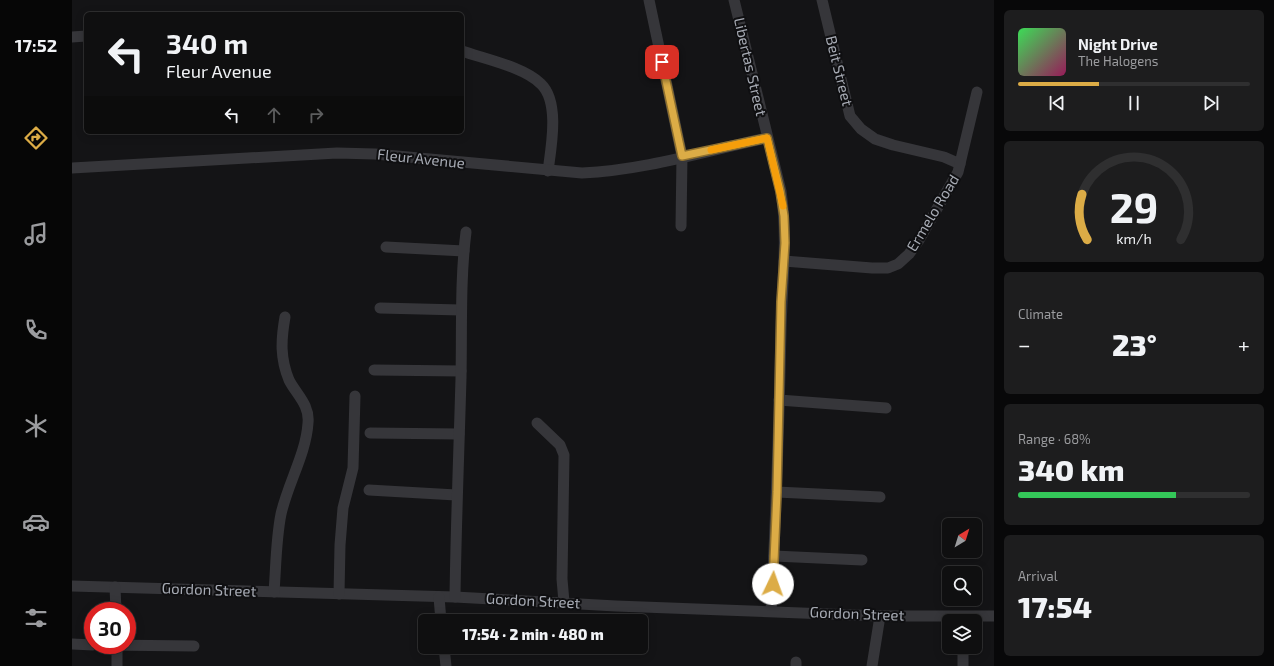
<!DOCTYPE html>
<meta charset="utf-8">
<style>
body{margin:0;font-family:"Exo 2",sans-serif;background:#1d1d1e;color:#f1f3f6;height:100vh;display:flex;flex-direction:column;font-size:15px;white-space:nowrap}
*{box-sizing:border-box;margin:0}
p{font-size:13px;color:#9b9c9f}
.icon{flex:none;width:22px;height:22px;fill:none;stroke:currentColor;stroke-width:2;stroke-linecap:round;stroke-linejoin:round}
.map{position:relative;flex:1;overflow:hidden}
.side{display:flex;flex-direction:column;gap:10px;padding:10px;background:#080809;width:280px}
.side>*{flex:none}
.hud{position:absolute;left:12px;top:12px;width:380px;height:122px;border-radius:6px;box-shadow:0 2px 10px #0003,0 0 0 1px #2f2f30;background:#0f0f10;color:#f1f3f6;overflow:hidden}
.needle{width:26px;rotate:38deg}
.controls{position:absolute;left:870px;top:518px;display:grid;gap:8px}
.controls a{display:grid;place-items:center;width:40px;height:40px;border-radius:6px;background:#0f0f10;box-shadow:0 2px 10px #0003,0 0 0 1px #2f2f30;font-size:20px}
.speed{position:absolute;left:12px;top:602px;display:flex;gap:8px;font-size:20px;font-weight:700;text-align:center}
.speed>*{display:grid;place-content:center;width:52px;height:52px;border-radius:50%;background:#0f0f10;box-shadow:0 2px 10px #0003,0 0 0 1px #2f2f30;line-height:1}
.speed .limit{border:6px solid #d22;background:#fff;color:#111}
.pin{position:absolute;display:grid;place-items:center;width:34px;height:34px;color:#fff;margin:-17px;border-radius:8px;box-shadow:0 2px 6px #0006}
.me{position:absolute;width:44px;margin:-22px;rotate:3deg;stroke-linejoin:round;filter:drop-shadow(0 0 3px #0008)}
.turn{display:flex;align-items:center;gap:14px;height:84px;padding:0 16px;font-size:18px}
.turn .icon{width:52px;height:52px;stroke-width:2.5}
.turn b{display:block;font-size:28px;line-height:34px}
.lanes{display:flex;align-items:center;height:38px;padding:0 16px;background:#0003;justify-content:center;gap:20px;direction:ltr}
.lanes .off{opacity:.35}
.big{font-size:30px;font-weight:800;line-height:1.1}
.side .tile{flex:1;display:flex;flex-direction:column;justify-content:center;gap:6px;min-width:0;padding:0 14px;border-radius:6px;background:#1d1d1e}
.side .dial{align-items:center;gap:0}
.dial svg{height:104px;overflow:visible;fill:none;stroke:#2f2f30;stroke-width:7;stroke-linecap:round;text-anchor:middle}
.dial text{fill:#f1f3f6;stroke:none}
.song{display:flex;align-items:center;gap:12px}
.cover{width:48px;height:48px;border-radius:6px;background:linear-gradient(135deg,hsl(130 70% 55%),hsl(330 70% 35%))}
.played{height:4px;border-radius:2px;background:linear-gradient(90deg,#dcac46 35%,#2f2f30 35%)}
.keys{display:flex;justify-content:space-around;direction:ltr}
.heat{display:flex;justify-content:space-between;align-items:center;font-size:22px;direction:ltr}
.charge{height:6px;border-radius:3px;background:linear-gradient(90deg,#34c759 68%,#2f2f30 0)}
.trip{position:absolute;left:346px;top:614px;width:230px;height:40px;border-radius:6px;background:#0f0f10;box-shadow:0 2px 10px #0003,0 0 0 1px #2f2f30;font-weight:800;line-height:40px;text-align:center}
main{display:flex;flex:1;min-height:0}
.dock{display:flex;flex-direction:column;width:72px;justify-content:space-around;align-items:center;background:#060606;color:#9b9c9f}
.dock .icon{width:28px;height:28px}
.dock .active{color:#dcac46}
.dock b{font-size:18px;color:#f1f3f6}
.map>svg:first-child{display:block}
.lines{fill:none;stroke-linecap:round;stroke-linejoin:round}
.minor{stroke:#36363a;stroke-width:11}
.route-casing{stroke:#8f702e;stroke-width:10}
.route{stroke:#dcac46;stroke-width:7}
.slow{stroke:#f59e0b;stroke-width:7}
.labels{text-anchor:middle;stroke-width:4;stroke-linejoin:round;paint-order:stroke}
.street-label{font-size:15px;fill:#a7abb4;stroke:#0f0f11}
</style>
<main>
<nav class="dock">
<b>17:52</b>
<svg class="icon active" aria-label="directions" viewBox="0 0 24 24"><path d="M12 3l9 9-9 9-9-9zM9 14v-3h6M13 9l2 2-2 2"/></svg>
<svg class="icon" aria-label="music" viewBox="0 0 24 24"><path d="M9 18V5l10-2v13"/><circle cx="6" cy="18" r="3"/><circle cx="16" cy="16" r="3"/></svg>
<svg class="icon" aria-label="phone" viewBox="0 0 24 24"><path d="M5 4h4l2 5-3 2q2 4 5 5l2-3 5 2v4C11 20 4 13 5 4z"/></svg>
<svg class="icon" aria-label="climate" viewBox="0 0 24 24"><path d="M12 3v18M4 7l16 10M4 17L20 7"/></svg>
<svg class="icon" aria-label="car" viewBox="0 0 24 24"><path d="M5 17H2v-5l4-1 3-4h7l3 4 3 1v5h-3M9 17h6M6 11h13"/><circle cx="7" cy="17" r="2"/><circle cx="17" cy="17" r="2"/></svg>
<svg class="icon" aria-label="filters" viewBox="0 0 24 24"><path d="M4 7h16M4 17h16"/><circle cx="9" cy="7" r="2"/><circle cx="15" cy="17" r="2"/></svg>
</nav>
<div class="map">
<svg width="922" height="666" viewBox="0 0 922 666">
<rect width="100%" height="100%" fill="#141416"/>
<g class="lines">
<!-- minor -->
<g class="minor">
<polyline points="577,0 610,156 609,226"/>
<path d="M662 0 709 191C716 238 710 283 709 330 707 424 704 518 699 611"/>
<polyline points="750,0 778,116 789,129 803,139 821,145 872,157 888,164"/>
<polyline points="0,37 14,36"/>
<path d="M390 51C413 59 452 67 469 84 488 102 479 148 476 171"/>
<path d="M0 168 265 153 303 154 510 173C573 170 633 151 695 138"/>
<polyline points="314,247 392,251"/>
<polyline points="712,261 800,268 816,268 826,264 837,254 847,240 886,172 905,92"/>
<polyline points="308,308 389,310"/>
<polyline points="302,370 389,371"/>
<polyline points="707,400 814,408"/>
<polyline points="465,423 488,445 492,455 490,579 492,602"/>
<polyline points="298,433 387,434"/>
<polyline points="297,490 384,495"/>
<polyline points="705,492 808,497"/>
<polyline points="702,556 790,560"/>
<polyline points="0,586 383,597 544,606 808,616 922,616"/>
<polyline points="43,587 44,611"/>
<path d="M202 592C204 566 204 539 209 514 216 483 234 454 236 423 238 405 224 394 217 380 208 358 209 340 213 317"/>
<polyline points="267,594 268,545 271,508 281,468 283,396"/>
<polyline points="367,597 369,621"/>
<path d="M383 597C384 524 387 451 389 378 390 329 388 280 394 232"/>
<polyline points="0,644 21,645"/>
<polyline points="34,645 122,646"/>
<polyline points="45,645 45,666"/>
<polyline points="372,647 374,666"/>
<polyline points="724,662 724,666"/>
<polyline points="800,666 808,616"/>
<polyline points="891,666 891,647"/>
</g>
</g>
<g class="lines">
<!-- route casing -->
<g class="route-casing">
<polyline id="route" points="590,62 610,156 695,138 708,191 712,216 713,243 709,302 705,492 701,584"/>
</g>
<!-- route -->
<use href="#route" class="route"/>
<!-- slow -->
<polyline class="slow" points="639,150 695,138 711,206"/>
</g>
<g class="labels">
<!-- street labels -->
<g class="street-label">
<text transform="translate(678 67) rotate(77)" y="5">Libertas Street</text>
<text transform="translate(767 71) rotate(76)" y="5">Beit Street</text>
<text transform="translate(349 159) rotate(6)" y="5">Fleur Avenue</text>
<text transform="translate(861 213) rotate(-59)" y="5">Ermelo Road</text>
<text transform="translate(137 590) rotate(2)" y="5">Gordon Street</text>
<text transform="translate(461 601) rotate(3)" y="5">Gordon Street</text>
<text transform="translate(785 614) rotate(2)" y="5">Gordon Street</text>
</g>
</g>
</svg>
<div class="controls">
<a><svg class="needle" viewBox="-14 -14 28 28"><path d="M0-13l5 13h-10z" fill="#e53935"/><path d="M0 13l5-13h-10z" fill="#9b9c9f"/></svg></a>
<a><svg class="icon" aria-label="search" viewBox="0 0 24 24"><circle cx="10" cy="10" r="6"/><path d="M15 15l6 6"/></svg></a>
<a><svg class="icon" aria-label="layers" viewBox="0 0 24 24"><path d="M12 4l9 5-9 5-9-5zM3 14l9 5 9-5"/></svg></a>
</div>
<div class="speed"><div class="limit">30</div></div>
<div class="pin" style="left:590px;top:62px;background:#d93025"><svg class="icon" aria-label="arrive" viewBox="0 0 24 24"><path d="M6 21V4h12l-3 4 3 4H6"/></svg></div>
<svg class="me" style="left:701px;top:584px" viewBox="-20 -20 40 40"><circle r="19" fill="#fff"/><path d="M0-13L10 11 0 6-10 11z" fill="#dcac46"/></svg>
<div class="trip">17:54 · 2 min · 480 m</div>
<div class="hud">
<div class="turn"><svg class="icon" aria-label="left" viewBox="0 0 24 24"><path d="M17 20v-9H6M10 6l-5 5 5 5"/></svg><div><b>340 m</b>Fleur Avenue</div></div>
<div class="lanes"><svg class="icon" aria-label="left" viewBox="0 0 24 24"><path d="M17 20v-9H6M10 6l-5 5 5 5"/></svg><svg class="icon off" aria-label="ahead" viewBox="0 0 24 24"><path d="M12 20V5M6 11l6-6 6 6"/></svg><svg class="icon off" aria-label="right" viewBox="0 0 24 24"><path d="M7 20v-9h11M14 6l5 5-5 5"/></svg></div>
</div>
</div>
<section class="side">
<div class="tile">
<div class="song"><i class="cover"></i><div><b>Night Drive</b><p>The Halogens</p></div></div>
<div class="played"></div>
<div class="keys"><svg class="icon" aria-label="previous" viewBox="0 0 24 24"><path d="M18 5L8 12l10 7zM5 5v14"/></svg><svg class="icon" aria-label="pause" viewBox="0 0 24 24"><path d="M8 5v14M16 5v14"/></svg><svg class="icon" aria-label="next" viewBox="0 0 24 24"><path d="M6 5l10 7-10 7zM19 5v14"/></svg></div>
</div>
<div class="tile dial"><svg viewBox="0 0 100 80">
<path d="M14 69A42 42 0 1 1 86 69"/>
<path d="M14 69A42 42 0 0 1 10 34" stroke="#dcac46"/>
<text x="50" y="56" font-size="32" font-weight="700">29</text>
<text x="50" y="72" font-size="11">km/h</text>
</svg></div>
<div class="tile"><p>Climate</p>
<div class="heat"><a>−</a><b class="big">23°</b><a>+</a></div>
</div>
<div class="tile"><p>Range · 68%</p><b class="big">340 km</b><div class="charge"></div></div>
<div class="tile"><p>Arrival</p><b class="big">17:54</b></div>
</section>
</main>
